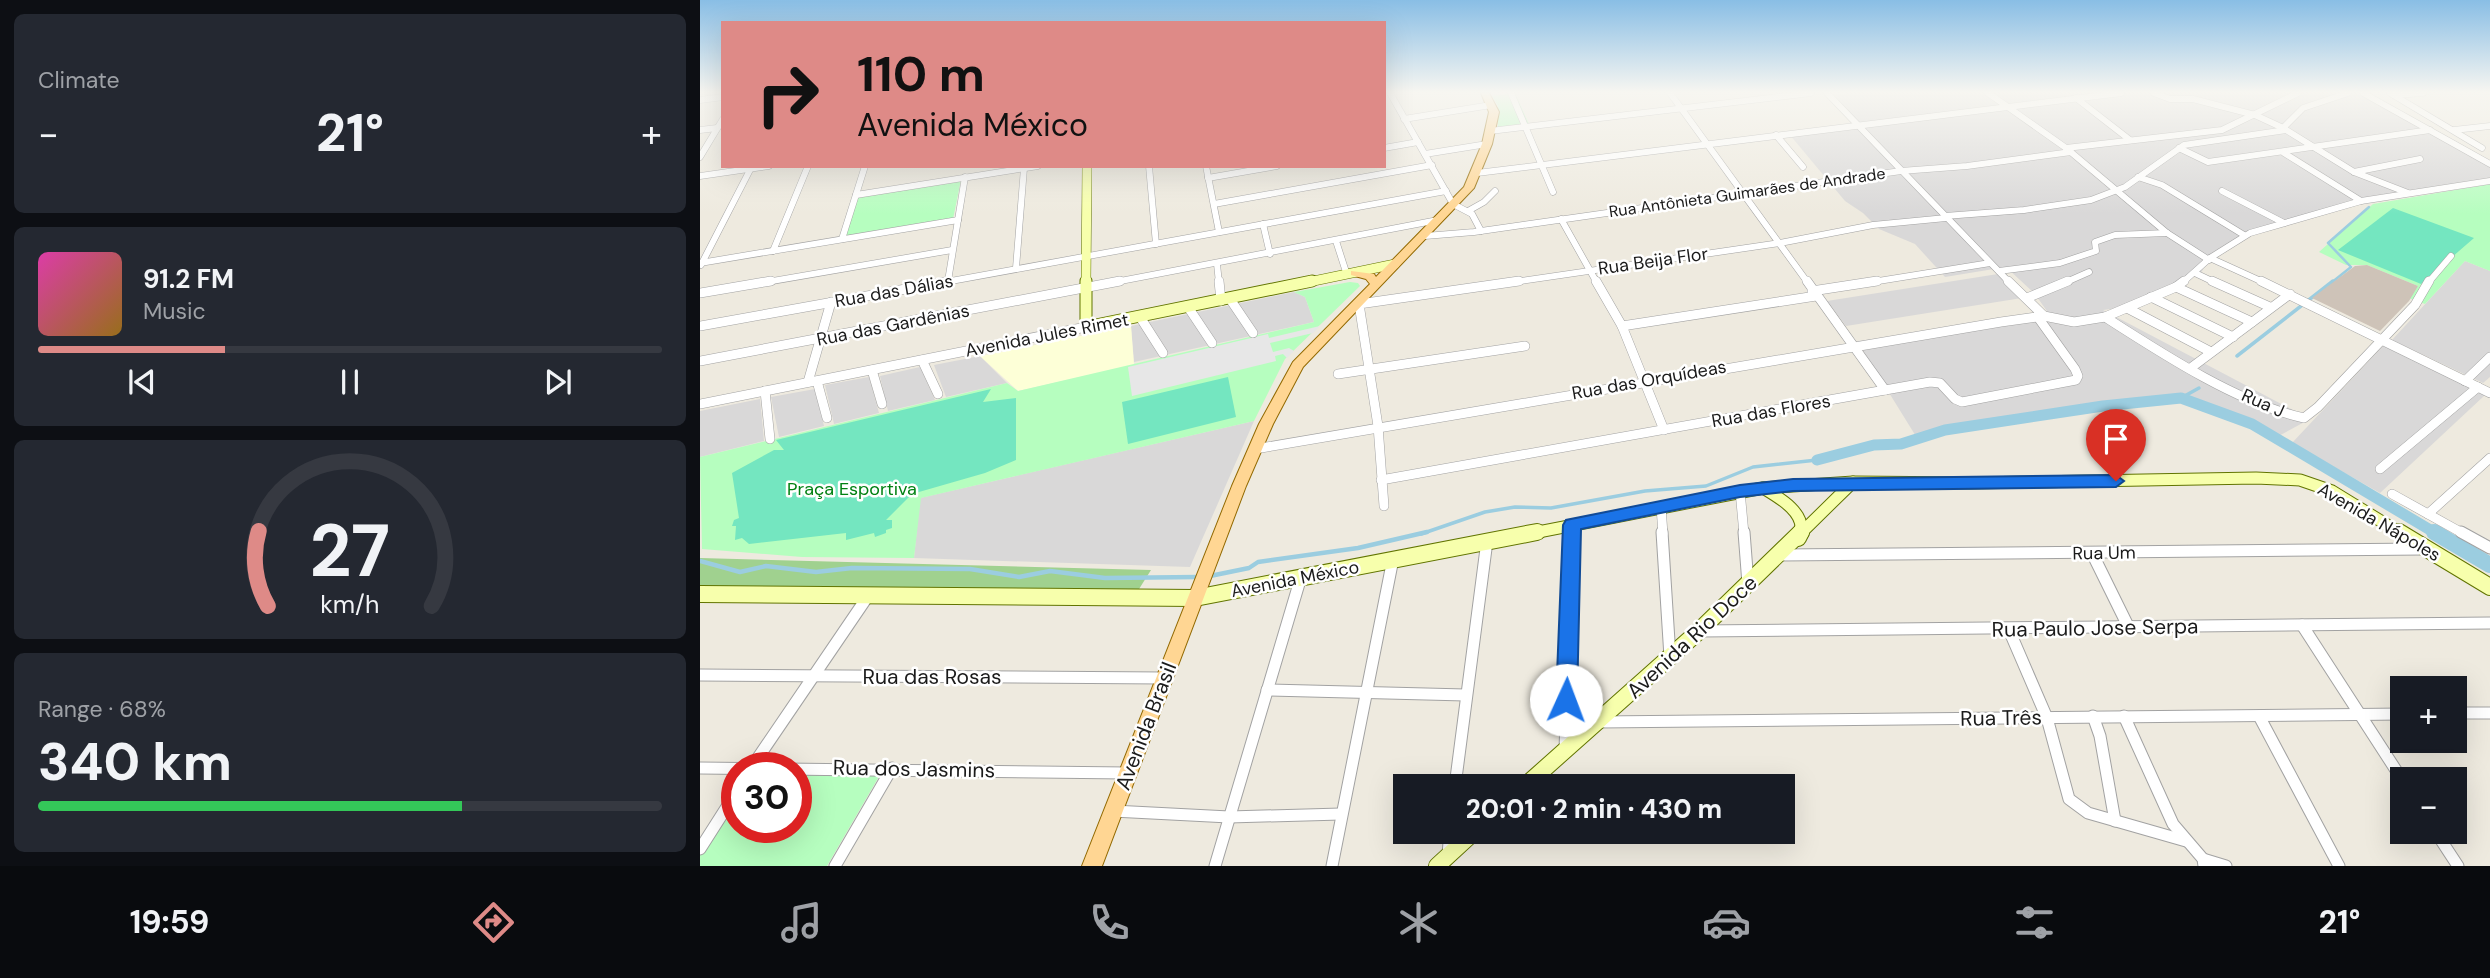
<!DOCTYPE html>
<meta charset="utf-8">
<style>
body{margin:0;font-family:"DM Sans",sans-serif;background:#242831;color:#f1f3f6;height:100vh;display:flex;flex-direction:column;font-size:26px;white-space:nowrap}
*{box-sizing:border-box;margin:0}
p{font-size:23px;color:#9ea1a6}
.icon{flex:none;width:38px;height:38px;fill:none;stroke:currentColor;stroke-width:2;stroke-linecap:round;stroke-linejoin:round}
.map{position:relative;flex:1;overflow:hidden}
.drawer{display:flex;flex-direction:column;gap:14px;padding:14px;background:#0d0f14;width:700px}
.drawer>*{flex:none}
.banner{position:absolute;left:21px;top:21px;width:665px;height:147px;border-radius:0px;box-shadow:0 7px 28px #0002;background:#de8a87;color:#111;overflow:hidden}
.controls{position:absolute;left:1690px;top:676px;display:grid;gap:14px}
.controls a{display:grid;place-items:center;width:77px;height:77px;border-radius:0px;background:#171b24;box-shadow:0 7px 28px #0002;font-size:35px}
.speed{position:absolute;left:21px;top:752px;display:flex;gap:14px;font-size:35px;font-weight:700;text-align:center}
.speed>*{display:grid;place-content:center;width:91px;height:91px;border-radius:50%;background:#171b24;box-shadow:0 7px 28px #0002;line-height:1}
.speed .limit{border:10px solid #d22;background:#fff;color:#111}
.pin{position:absolute;display:grid;place-items:center;width:60px;height:60px;color:#fff;margin:-72px -30px;border-radius:50% 50% 50% 0;rotate:-45deg;box-shadow:0 0 7px #0007}
.pin .icon{rotate:45deg}
.me{position:absolute;width:77px;margin:-38px;rotate:2deg;stroke-linejoin:round;filter:drop-shadow(0 0 5px #0008)}
.turn{display:flex;align-items:center;gap:24px;height:147px;padding:0 21px;font-size:32px}
.turn .icon{width:91px;height:91px;stroke-width:2.5}
.turn b{display:block;font-size:49px;line-height:60px}
.big{font-size:52px;font-weight:800;line-height:1.1}
.drawer .widget{flex:1;display:flex;flex-direction:column;justify-content:center;gap:10px;min-width:0;padding:0 24px;border-radius:10px;background:#242831}
.drawer .dial{align-items:center;gap:0}
.dial svg{height:182px;overflow:visible;fill:none;stroke:#363941;stroke-width:7;stroke-linecap:round;text-anchor:middle}
.dial text{fill:#f1f3f6;stroke:none}
.song{display:flex;align-items:center;gap:21px}
.cover{width:84px;height:84px;border-radius:10px;background:linear-gradient(135deg,hsl(320 70% 55%),hsl(40 70% 35%))}
.played{height:7px;border-radius:4px;background:linear-gradient(90deg,#de8a87 30%,#363941 30%)}
.keys{display:flex;justify-content:space-around;direction:ltr}
.heat{display:flex;justify-content:space-between;align-items:center;font-size:38px;direction:ltr}
.charge{height:10px;border-radius:5px;background:linear-gradient(90deg,#34c759 68%,#363941 0)}
.trip{position:absolute;left:693px;top:774px;width:402px;height:70px;border-radius:0px;background:#171b24;box-shadow:0 7px 28px #0002;font-weight:800;line-height:70px;text-align:center}
.dock{display:flex;height:112px;justify-content:space-around;align-items:center;background:#090b0e;color:#9ea1a6}
.dock .icon{width:49px;height:49px}
.dock .current{color:#de8a87}
.dock b{font-size:32px;color:#f1f3f6}
main{display:flex;flex:1;min-height:0}
.map>svg:first-child{display:block}
.residential{fill:#d9d8d8}
.education{fill:#fdffd7}
.forest{fill:#a0d18f}
.park{fill:#b6febf}
.pitch{fill:#74e6c0}
.parking{fill:#e7e7e7}
.lines{fill:none;stroke-linecap:round;stroke-linejoin:round}
.stream-far2{stroke:#9bcde0;stroke-width:2.5}
.stream-far1{stroke:#9bcde0;stroke-width:3.5}
.stream{stroke:#9bcde0;stroke-width:4.5}
.canal-far1{stroke:#9bcde0;stroke-width:11}
.canal{stroke:#9bcde0;stroke-width:16}
.building{fill:#cec3b8}
.street-far2-casing{stroke:#a2a2a2;stroke-width:7}
.street-far1-casing{stroke:#a2a2a2;stroke-width:10}
.street-casing{stroke:#a2a2a2;stroke-width:13}
.secondary-far2-casing{stroke:#617400;stroke-width:10}
.secondary-far1-casing{stroke:#617400;stroke-width:13}
.secondary-casing{stroke:#617400;stroke-width:18}
.primary-casing{stroke:#926900;stroke-width:2}
.street-far2{stroke:#fff;stroke-width:6}
.street-far1{stroke:#fff;stroke-width:9}
.street{stroke:#fff;stroke-width:11}
.secondary-far2{stroke:#f7ffac;stroke-width:9}
.secondary-far1{stroke:#f7ffac;stroke-width:11}
.secondary{stroke:#f7ffac;stroke-width:16}
.primary{fill:#ffd693;fill-rule:evenodd}
.route{fill:#1a73e8;stroke:#114b97;stroke-width:2}
.labels{text-anchor:middle;stroke-width:5;stroke-linejoin:round;paint-order:stroke}
.far-street-label{font-size:16px;fill:#1b1b1b;stroke:#fff}
.street-label{font-size:18px;fill:#1b1b1b;stroke:#fff}
.park-label{font-size:18px;fill:#018112;stroke:#fff}
.near-street-label{font-size:21px;fill:#1b1b1b;stroke:#fff}
</style>
<main>
<section class="drawer">
<div class="widget"><p>Climate</p>
<div class="heat"><a>−</a><b class="big">21°</b><a>+</a></div>
</div>
<div class="widget">
<div class="song"><i class="cover"></i><div><b>91.2 FM</b><p>Music</p></div></div>
<div class="played"></div>
<div class="keys"><svg class="icon" aria-label="previous" viewBox="0 0 24 24"><path d="M18 5L8 12l10 7zM5 5v14"/></svg><svg class="icon" aria-label="pause" viewBox="0 0 24 24"><path d="M8 5v14M16 5v14"/></svg><svg class="icon" aria-label="next" viewBox="0 0 24 24"><path d="M6 5l10 7-10 7zM19 5v14"/></svg></div>
</div>
<div class="widget dial"><svg viewBox="0 0 100 80">
<path d="M14 69A42 42 0 1 1 86 69"/>
<path d="M14 69A42 42 0 0 1 10 36" stroke="#de8a87"/>
<text x="50" y="56" font-size="32" font-weight="700">27</text>
<text x="50" y="72" font-size="11">km/h</text>
</svg></div>
<div class="widget"><p>Range · 68%</p><b class="big">340 km</b><div class="charge"></div></div>
</section>
<div class="map">
<svg width="1790" height="866" viewBox="0 0 1790 866">
<rect width="100%" height="100%" fill="#eeeadf"/>
<!-- residential -->
<g class="residential">
<polygon points="1149,93 1668,93 1790,162 1790,178 1661,198 1627,214 1543,234 1510,259 1500,274 1433,306 1403,310 1610,419 1575,438 1552,419 1501,400 1410,404 1364,416 1312,418 1217,438 1157,341 1351,317 1335,294 1306,267 1245,277 1215,244 1179,229 1163,213 1145,201 1090,135 1161,128 1132,95"/>
<polygon points="1765,261 1790,271 1790,377 1783,383 1692,340"/>
<polygon points="1298,274 1322,298 1146,326 1127,301"/>
<polygon points="594,292 605,297 614,322 434,362 431,326"/>
<polygon points="1684,345 1785,395 1680,493 1592,443"/>
<polygon points="280,356 307,383 246,397 234,365"/>
<polygon points="220,367 235,400 188,411 180,376"/>
<polygon points="169,377 179,413 134,424 125,385"/>
<polygon points="115,389 124,426 79,437 71,397"/>
<polygon points="60,399 64,441 0,457 0,411"/>
<polygon points="554,421 490,567 214,558 220,498"/>
</g>
<!-- education -->
<polygon class="education" points="431,326 434,365 318,391 280,356"/>
<!-- forest -->
<polygon class="forest" points="0,558 451,570 434,597 0,592"/>
<!-- park -->
<g class="park">
<polygon points="815,93 829,124 798,128 798,106 792,96"/>
<polygon points="261,180 253,219 143,237 159,196"/>
<polygon points="1790,184 1790,271 1765,261 1725,304 1706,297 1718,286 1667,265 1646,265 1619,252 1673,204"/>
<polygon points="650,282 658,283 660,286 585,359 554,421 221,498 214,558 102,557 2,549 0,457 307,383 318,391 614,322 605,297 594,292"/>
<polygon points="96,771 181,773 127,866 0,866 0,839 37,786 37,828 96,828"/>
</g>
<!-- pitch -->
<g class="pitch">
<polygon points="1693,208 1774,238 1721,284 1638,250"/>
<polygon points="528,377 536,417 428,444 422,402"/>
<polygon points="291,389 283,402 316,398 316,460 285,473 212,494 186,520 192,520 192,528 186,530 186,533 175,537 174,533 146,540 146,533 49,544 42,538 35,540 36,526 32,526 34,520 39,518 32,473 74,450 84,450 76,440"/>
</g>
<!-- parking -->
<polygon class="parking" points="620,326 613,333 570,343 573,352 589,348 594,351 587,358 583,354 575,356 576,361 432,396 428,367 568,334 569,338"/>
<g class="lines">
<!-- stream-far2 -->
<polyline class="stream-far2" points="1631,283 1651,267 1628,243 1669,207"/>
<!-- stream-far1 -->
<g class="stream-far1">
<polyline points="1537,356 1633,281"/>
<polyline points="1481,398 1499,388"/>
<polyline points="721,534 785,512 815,507 851,508 945,491 1006,486 1053,467 1117,460"/>
</g>
<!-- stream -->
<g class="stream">
<polyline points="0,561 40,572 66,566 116,572 152,568 270,569 319,577 350,571 405,578 498,577"/>
<polyline points="510,576 549,568 558,562 658,548 727,532"/>
</g>
<!-- canal-far1 -->
<polyline class="canal-far1" points="1117,460 1174,445 1201,444 1245,430 1403,406 1481,398 1552,424 1737,534"/>
<!-- canal -->
<polyline class="canal" points="1734,532 1790,565"/>
</g>
<!-- building -->
<polygon class="building" points="1667,265 1718,286 1709,301 1680,331 1612,298 1655,266"/>
<g class="lines">
<!-- street-far2 casing -->
<g class="street-far2-casing">
<g id="street-far2">
<polyline points="690,93 753,204 772,214 781,231"/>
<polyline points="811,93 853,192"/>
<polyline points="970,93 1108,283"/>
<polyline points="1127,93 1310,283"/>
<polyline points="1288,93 1366,148 1467,233 1509,260"/>
<polyline points="1454,93 1470,99 1493,99 1555,115 1583,128 1654,172 1708,193"/>
<polyline points="1663,93 1790,164"/>
<polyline points="1690,93 1782,148"/>
<polyline points="1694,95 1723,93"/>
<polyline points="1376,98 1430,140"/>
<polyline points="0,100 23,97"/>
<polyline points="704,119 791,105"/>
<polyline points="1583,128 1603,108 1648,93"/>
<polyline points="0,130 17,128"/>
<polyline points="1754,130 1790,126"/>
<polyline points="790,131 1111,93"/>
<polyline points="1076,135 1103,167"/>
<polyline points="684,148 718,142"/>
<polyline points="1366,148 1522,130 1598,93"/>
<polyline points="1479,148 1508,162 1730,130"/>
<polyline points="1584,153 1661,201"/>
<polyline points="725,154 787,144"/>
<polyline points="0,157 23,119"/>
<polyline points="449,166 456,244"/>
<polyline points="506,166 519,232"/>
<polyline points="1654,172 1720,159"/>
<polyline points="777,173 1421,93"/>
<polyline points="0,176 69,166"/>
<polyline points="1438,177 1462,185 1544,235"/>
<polyline points="508,178 577,166"/>
<polyline points="1522,191 1584,223"/>
<polyline points="156,195 338,166"/>
<polyline points="514,204 732,165"/>
<polyline points="768,211 784,202 795,191"/>
<polyline points="1245,216 1324,210 1391,200 1425,187 1484,145 1586,130"/>
<polyline points="861,219 897,283"/>
<polyline points="563,224 570,254"/>
<polyline points="725,236 774,232 1201,171 1267,166 1371,152"/>
<polyline points="142,239 165,166"/>
<polyline points="636,241 647,275"/>
<polyline points="73,251 108,166"/>
<polyline points="1510,258 1565,283"/>
<polyline points="0,263 258,220"/>
<polyline points="517,264 519,283"/>
<polyline points="1,265 52,166"/>
<polyline points="316,268 324,168"/>
<polyline points="1299,271 1360,263 1396,251 1395,242 1415,235 1467,233"/>
<polyline points="1495,273 1516,283"/>
<polyline points="248,281 265,177"/>
<polyline points="61,283 252,250"/>
<polyline points="240,283 746,191"/>
<polyline points="410,283 738,220"/>
<polyline points="807,283 1080,243 1173,225 1246,218"/>
<polyline points="1166,283 1290,263"/>
<polyline points="1364,283 1389,272"/>
<polyline points="1482,283 1510,258 1550,233 1661,201 1790,181"/>
<polyline points="1728,283 1751,256"/>
</g>
</g>
<!-- street-far1 casing -->
<g class="street-far1-casing">
<g id="street-far1">
<polyline points="519,281 521,301"/>
<polyline points="896,281 922,326 964,430"/>
<polyline points="1107,281 1185,390"/>
<polyline points="1308,281 1344,316"/>
<polyline points="1512,281 1570,307"/>
<polyline points="1561,281 1790,393"/>
<polyline points="1476,287 1552,322"/>
<polyline points="1112,291 1177,281"/>
<polyline points="0,293 71,281"/>
<polyline points="1451,297 1533,337"/>
<polyline points="1327,298 1368,281"/>
<polyline points="530,299 553,333"/>
<polyline points="488,307 512,343"/>
<polyline points="1427,308 1511,352"/>
<polyline points="440,317 463,353"/>
<path d="M1405 317C1461 353 1539 404 1604 418L1618 407 1715 305 1729 281"/>
<polyline points="0,326 250,281"/>
<polyline points="922,326 1116,296"/>
<polyline points="222,360 238,394"/>
<polyline points="0,361 420,281"/>
<polyline points="1492,367 1590,294"/>
<polyline points="172,370 182,404"/>
<polyline points="638,374 825,346"/>
<polyline points="117,381 127,418"/>
<polyline points="1765,381 1790,357"/>
<polyline points="108,382 131,302"/>
<polyline points="65,391 70,439"/>
<polyline points="0,404 386,327"/>
<polyline points="555,449 1301,322 1344,316 1374,322 1405,317 1476,287 1484,281"/>
<polyline points="1680,469 1778,387"/>
<polyline points="681,480 1230,382 1240,383 1255,399 1262,402 1376,380 1378,376 1375,369 1337,316"/>
<polyline points="1040,491 1044,534"/>
<polyline points="1692,494 1764,534"/>
<polyline points="684,506 678,426 659,304 819,281"/>
<polyline points="961,507 963,534"/>
<polyline points="1728,514 1790,458"/>
<polyline points="872,534 872,525"/>
</g>
</g>
<!-- street casing -->
<g class="street-casing">
<g id="street">
<polyline points="962,532 970,657"/>
<polyline points="1044,532 1048,584"/>
<polyline points="1761,532 1790,548"/>
<polyline points="1392,553 1429,628"/>
<polyline points="1081,555 1723,549"/>
<polyline points="1602,625 1703,781"/>
<polyline points="1309,630 1347,718 1369,799 1388,813 1486,841"/>
<polyline points="1001,631 1790,623"/>
<polyline points="0,675 464,678"/>
<polyline points="567,690 765,695"/>
<polyline points="1755,713 1790,713"/>
<polyline points="1393,716 1400,736 1415,821"/>
<polyline points="1424,716 1473,824 1503,859 1504,866"/>
<polyline points="1559,716 1639,866"/>
<polyline points="899,722 1703,714"/>
<polyline points="865,750 872,532"/>
<polyline points="0,768 427,773"/>
<polyline points="51,768 168,596"/>
<polyline points="755,786 787,541"/>
<polyline points="413,811 529,817 641,814"/>
<polyline points="1735,831 1758,866"/>
<polyline points="0,849 37,791"/>
<polyline points="748,854 750,831"/>
<polyline points="1503,859 1526,866"/>
<polyline points="135,866 192,768"/>
<polyline points="515,866 601,577"/>
<polyline points="632,866 693,559"/>
</g>
</g>
<!-- secondary-far2 casing -->
<g class="secondary-far2-casing">
<g id="secondary-far2">
<polyline points="386,283 387,166"/>
<polyline points="604,283 695,264"/>
</g>
</g>
<!-- secondary-far1 casing -->
<g class="secondary-far1-casing">
<g id="secondary-far1">
<polyline points="386,281 386,327 612,281"/>
<path d="M1063 488C1078 497 1107 513 1100 534"/>
<polyline points="828,534 1063,488 1153,482 1270,483 1556,478 1600,480 1632,491 1702,534"/>
<polyline points="1100,534 1153,482"/>
</g>
</g>
<!-- secondary casing -->
<g class="secondary-casing">
<g id="secondary">
<polyline points="1699,532 1790,587"/>
<polyline points="1098,538 1101,532"/>
<polyline points="0,594 495,598 837,532"/>
<polyline points="825,786 999,631 1101,532"/>
<polyline points="737,866 775,831"/>
</g>
</g>
<!-- primary casing -->
<g class="primary-casing">
<polygon id="primary" points="781,93 789,93 799,112 792,144 774,188 603,367 573,424 546,486 402,866 382,866 532,486 559,424 593,362 670,284 666,279 651,275 651,271 674,274 676,277 764,187 782,144 789,112"/>
</g>
<!-- street-far2 -->
<use href="#street-far2" class="street-far2"/>
<!-- street-far1 -->
<use href="#street-far1" class="street-far1"/>
<!-- street -->
<use href="#street" class="street"/>
<!-- secondary-far2 -->
<use href="#secondary-far2" class="secondary-far2"/>
<!-- secondary-far1 -->
<use href="#secondary-far1" class="secondary-far1"/>
<!-- secondary -->
<use href="#secondary" class="secondary"/>
<!-- primary -->
<use href="#primary" class="primary"/>
</g>
<!-- sky -->
<linearGradient id="sky" x2="0" y2="1"><stop stop-color="#89bee5"/><stop offset="0.43" stop-color="#f7f6f1"/><stop offset="1" stop-color="#f7f6f1" stop-opacity="0"/></linearGradient>
<rect width="1790" height="214" fill="url(#sky)"/>
<!-- route -->
<polygon class="route" points="1416,475 1424,481 1416,487 1093,491 1040,497 881,529 877,700 874,707 866,709 859,707 856,700 863,525 866,520 1040,485 1093,479"/>
<g class="labels">
<!-- far-street labels -->
<g class="far-street-label">
<text transform="translate(1047 192) rotate(-8)" y="6">Rua Antônieta Guimarães de Andrade</text>
</g>
<!-- street labels -->
<g class="street-label">
<text transform="translate(953 261) rotate(-8)" y="6">Rua Beija Flor</text>
<text transform="translate(194 291) rotate(-10)" y="6">Rua das Dálias</text>
<text transform="translate(193 325) rotate(-11)" y="6">Rua das Gardênias</text>
<text transform="translate(347 335) rotate(-11)" y="6">Avenida Jules Rimet</text>
<text transform="translate(949 380) rotate(-10)" y="6">Rua das Orquídeas</text>
<text transform="translate(1563 403) rotate(24)" y="6">Rua J</text>
<text transform="translate(1071 411) rotate(-10)" y="6">Rua das Flores</text>
<text transform="translate(1679 522) rotate(30)" y="6">Avenida Nápoles</text>
<text transform="translate(1404 553) rotate(-1)" y="6">Rua Um</text>
<text transform="translate(595 579) rotate(-11)" y="6">Avenida México</text>
</g>
<!-- park labels -->
<g class="park-label">
<text x="152" y="495">Praça Esportiva</text>
</g>
<!-- near-street labels -->
<g class="near-street-label">
<text transform="translate(1395 628) rotate(-1)" y="7">Rua Paulo Jose Serpa</text>
<text transform="translate(992 637) rotate(-43)" y="7">Avenida Rio Doce</text>
<text x="232" y="684">Rua das Rosas</text>
<text transform="translate(1301 718) rotate(-1)" y="7">Rua Três</text>
<text transform="translate(446 726) rotate(-69)" y="7">Avenida Brasil</text>
<text transform="translate(214 769) rotate(1)" y="7">Rua dos Jasmins</text>
</g>
</g>
</svg>
<div class="controls">
<a>+</a>
<a>−</a>
</div>
<div class="speed"><div class="limit">30</div></div>
<div class="pin" style="left:1416px;top:481px;background:#d93025"><svg class="icon" aria-label="arrive" viewBox="0 0 24 24"><path d="M6 21V4h12l-3 4 3 4H6"/></svg></div>
<svg class="me" style="left:866px;top:700px" viewBox="-20 -20 40 40"><circle r="19" fill="#fff"/><path d="M0-13L10 11 0 6-10 11z" fill="#1a73e8"/></svg>
<div class="trip">20:01 · 2 min · 430 m</div>
<div class="banner">
<div class="turn"><svg class="icon" aria-label="right" viewBox="0 0 24 24"><path d="M7 20v-9h11M14 6l5 5-5 5"/></svg><div><b>110 m</b>Avenida México</div></div>
</div>
</div>
</main>
<nav class="dock">
<b>19:59</b>
<svg class="icon current" aria-label="directions" viewBox="0 0 24 24"><path d="M12 3l9 9-9 9-9-9zM9 14v-3h6M13 9l2 2-2 2"/></svg>
<svg class="icon" aria-label="music" viewBox="0 0 24 24"><path d="M9 18V5l10-2v13"/><circle cx="6" cy="18" r="3"/><circle cx="16" cy="16" r="3"/></svg>
<svg class="icon" aria-label="phone" viewBox="0 0 24 24"><path d="M5 4h4l2 5-3 2q2 4 5 5l2-3 5 2v4C11 20 4 13 5 4z"/></svg>
<svg class="icon" aria-label="climate" viewBox="0 0 24 24"><path d="M12 3v18M4 7l16 10M4 17L20 7"/></svg>
<svg class="icon" aria-label="car" viewBox="0 0 24 24"><path d="M5 17H2v-5l4-1 3-4h7l3 4 3 1v5h-3M9 17h6M6 11h13"/><circle cx="7" cy="17" r="2"/><circle cx="17" cy="17" r="2"/></svg>
<svg class="icon" aria-label="filters" viewBox="0 0 24 24"><path d="M4 7h16M4 17h16"/><circle cx="9" cy="7" r="2"/><circle cx="15" cy="17" r="2"/></svg>
<b>21°</b>
</nav>
